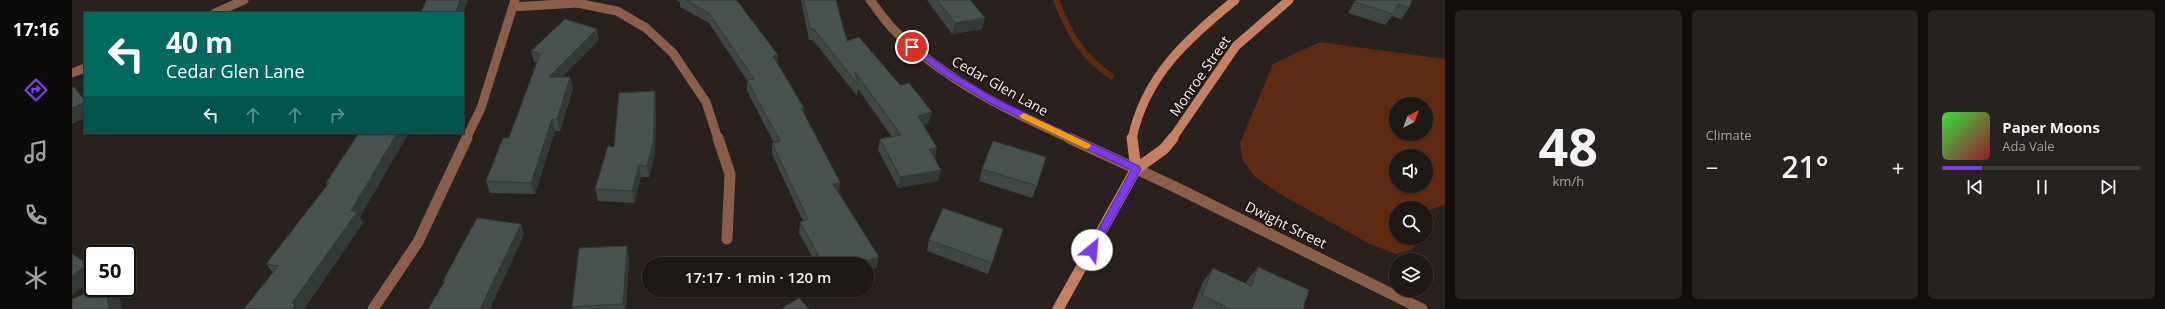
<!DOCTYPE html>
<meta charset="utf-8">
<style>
body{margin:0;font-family:"Open Sans",sans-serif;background:#27221f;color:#f1f3f6;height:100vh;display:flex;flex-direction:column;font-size:15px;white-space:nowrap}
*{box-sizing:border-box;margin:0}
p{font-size:13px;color:#a1a0a1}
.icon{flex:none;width:22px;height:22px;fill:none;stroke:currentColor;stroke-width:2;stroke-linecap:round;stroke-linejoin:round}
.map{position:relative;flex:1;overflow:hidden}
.details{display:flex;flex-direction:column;gap:10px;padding:10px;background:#110e0c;width:720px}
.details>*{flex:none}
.hud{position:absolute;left:12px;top:12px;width:380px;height:122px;border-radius:0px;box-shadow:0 1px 3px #0004,0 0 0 1px #3c3835;background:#00695c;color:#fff;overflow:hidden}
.needle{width:26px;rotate:41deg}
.fabs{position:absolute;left:1317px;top:97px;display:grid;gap:8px}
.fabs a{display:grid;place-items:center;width:44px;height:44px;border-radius:50%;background:#1f1916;box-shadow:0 1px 3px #0004,0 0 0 1px #3c3835;font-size:20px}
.speed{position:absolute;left:12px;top:245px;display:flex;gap:8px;font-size:20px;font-weight:700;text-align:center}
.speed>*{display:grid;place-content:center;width:52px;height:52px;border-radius:50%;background:#1f1916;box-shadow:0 1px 3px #0004,0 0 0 1px #3c3835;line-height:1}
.speed .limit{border:2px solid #111;border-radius:6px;background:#fff;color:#111}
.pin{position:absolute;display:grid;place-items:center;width:34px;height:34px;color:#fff;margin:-17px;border:2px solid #fff;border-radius:50%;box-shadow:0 1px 4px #0007}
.me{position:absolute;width:44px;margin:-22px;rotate:28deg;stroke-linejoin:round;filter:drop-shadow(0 0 3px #0008)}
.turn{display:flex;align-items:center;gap:14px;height:84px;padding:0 16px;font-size:18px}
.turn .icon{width:52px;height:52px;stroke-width:2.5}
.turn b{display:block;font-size:28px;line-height:34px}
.lanes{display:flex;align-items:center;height:38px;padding:0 16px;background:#0003;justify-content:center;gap:20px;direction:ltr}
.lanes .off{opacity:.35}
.big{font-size:30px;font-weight:600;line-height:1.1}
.details .card{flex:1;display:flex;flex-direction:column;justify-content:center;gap:6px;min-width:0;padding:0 14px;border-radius:6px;background:#27221f}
.details .dial{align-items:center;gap:0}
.dial b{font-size:52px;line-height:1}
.song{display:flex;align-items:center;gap:12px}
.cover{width:48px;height:48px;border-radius:6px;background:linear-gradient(135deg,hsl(120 70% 55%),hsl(350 70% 35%))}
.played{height:4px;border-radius:2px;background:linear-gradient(90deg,#7c3aed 20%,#3c3835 20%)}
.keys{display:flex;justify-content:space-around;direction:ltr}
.heat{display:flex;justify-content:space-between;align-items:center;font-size:22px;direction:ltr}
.details .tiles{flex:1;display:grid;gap:10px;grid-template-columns:repeat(3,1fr)}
.trip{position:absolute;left:570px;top:257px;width:232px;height:40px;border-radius:20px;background:#1f1916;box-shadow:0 1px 3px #0004,0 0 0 1px #3c3835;font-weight:600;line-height:40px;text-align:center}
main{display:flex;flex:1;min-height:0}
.dock{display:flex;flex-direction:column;width:72px;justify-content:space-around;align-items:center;background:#0c0a09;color:#a1a0a1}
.dock .icon{width:28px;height:28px}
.dock .active{color:#7c3aed}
.dock b{font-size:18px;color:#f1f3f6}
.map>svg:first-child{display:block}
.water{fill:#5e2b12;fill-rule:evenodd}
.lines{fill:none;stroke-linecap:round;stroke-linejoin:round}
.stream{stroke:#5e2b12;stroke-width:6}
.minor-far1{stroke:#8a5e4b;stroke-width:9}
.minor{stroke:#8a5e4b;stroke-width:11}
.secondary-far1{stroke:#c57f61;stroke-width:9}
.secondary{stroke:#c57f61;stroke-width:11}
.wall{fill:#3e4743}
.shaded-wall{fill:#323937}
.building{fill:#48524e;stroke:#323937}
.route{fill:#7c3aed;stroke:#51269a}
.slow{fill:#f59e0b}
.labels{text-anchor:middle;stroke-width:4;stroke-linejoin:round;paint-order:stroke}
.street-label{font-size:14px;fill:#f5efed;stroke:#201714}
</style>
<main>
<nav class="dock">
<b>17:16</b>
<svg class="icon active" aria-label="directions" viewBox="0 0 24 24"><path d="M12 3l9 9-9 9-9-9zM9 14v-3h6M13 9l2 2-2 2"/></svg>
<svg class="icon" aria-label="music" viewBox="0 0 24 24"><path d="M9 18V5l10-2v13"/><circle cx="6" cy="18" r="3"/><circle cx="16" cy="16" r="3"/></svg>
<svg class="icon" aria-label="phone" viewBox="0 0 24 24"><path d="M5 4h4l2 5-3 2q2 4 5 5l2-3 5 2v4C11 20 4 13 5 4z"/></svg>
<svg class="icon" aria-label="climate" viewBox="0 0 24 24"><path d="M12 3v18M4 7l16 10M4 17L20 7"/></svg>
</nav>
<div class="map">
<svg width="1373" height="309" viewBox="0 0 1373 309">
<rect width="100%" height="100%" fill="#29211d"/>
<!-- water -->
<path class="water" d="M1248 42 1373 59V205L1357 210 1354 230V208H1324V238H1350L1340 250 1324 254 1296 243 1208 194 1183 177 1170 159 1168 143 1201 64ZM1324 104H1354V134H1324ZM1324 156H1354V186H1324Z"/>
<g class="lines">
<!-- stream -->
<path class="stream" d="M984 0C998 34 1008 55 1039 76"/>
<!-- minor-far1 -->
<g class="minor-far1">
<path d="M798 0C806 10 814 22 823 31 873 80 936 111 999 139"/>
<polyline points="441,7 505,3 545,11 574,28 601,53 634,102 646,139"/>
<polyline points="143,13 172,0"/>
<polyline points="0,73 13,68"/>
<polyline points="394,139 409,108 443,0"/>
</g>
<!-- minor -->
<g class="minor">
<polyline points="646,138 658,174 655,239"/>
<polyline points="997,138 1101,186 1350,309"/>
<polyline points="301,309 346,242 395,138"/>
</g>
<!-- secondary-far1 -->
<g class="secondary-far1">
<path d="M1060 139C1073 76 1115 39 1163 0"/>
<polyline points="1100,139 1164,46 1217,0"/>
</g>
<!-- secondary -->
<g class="secondary">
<polyline points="1060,138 1064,169"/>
<polyline points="986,309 1064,169 1092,149 1101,138"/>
</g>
</g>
<!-- wall -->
<g class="wall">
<polygon points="604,0 663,0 705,64 732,108 732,114 768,182 767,192 805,268 795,264 744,264 727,233 728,222 731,221 700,154 700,143 702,143 675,91 675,80 637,23 608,7 608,2"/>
<polygon points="729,0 764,0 775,41 857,123 851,125 863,159 866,181 826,188 806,150 808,139 820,137 786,89 785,96 741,40 737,40"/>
<polygon points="855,0 898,0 913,18 910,29 880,34"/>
<polygon points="1283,0 1340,0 1337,8 1329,19 1320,16 1313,25 1276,13"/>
<polygon points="525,29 527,40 490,77 498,77 501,88 488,131 483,131 463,194 418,193 414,181 437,138 465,63 462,62 459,51"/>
<polygon points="583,91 584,102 583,154 577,177 569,177 562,203 526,201 523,189 542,147"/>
<polygon points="287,133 288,217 291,223 232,309 172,309 201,273 194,264 255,186 254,183"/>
<polygon points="910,169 965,186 960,198 907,181"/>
<polygon points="931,229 916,274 855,251 857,240"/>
<polygon points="557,257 554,309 500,309 500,307"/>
<polygon points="1186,267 1231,309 1120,309 1131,282 1141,268 1174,284 1175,281"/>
</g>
<!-- shaded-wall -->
<g class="shaded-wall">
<polygon points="388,0 396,0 391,13 383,13"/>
<polygon points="913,18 910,29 880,34 883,23"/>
<polygon points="525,29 527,40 480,88 477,77"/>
<polygon points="706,55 705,66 701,56"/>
<polygon points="498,77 501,88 488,131 485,119"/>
<polygon points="583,91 584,102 583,154 577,177 575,166"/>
<polygon points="13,102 13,118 0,124 0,108"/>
<polygon points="729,108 732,108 731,119"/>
<polygon points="860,112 857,123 843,127 846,116"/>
<polygon points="480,119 483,131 463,194 459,183"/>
<polygon points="325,133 337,133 288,217 291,223 232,309 220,309 220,303 279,211"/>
<polygon points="865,148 863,159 857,149"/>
<polygon points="567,165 569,177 562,203 560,191"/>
<polygon points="869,170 866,181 826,188 828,177"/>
<polygon points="768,182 767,193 761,184"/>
<polygon points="449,224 452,235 418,309 408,309"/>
<polygon points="555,246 557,257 554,309 552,309 551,304"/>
<polygon points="807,257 805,268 795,271 795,264 784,264"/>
<polygon points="16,264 21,269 21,280 0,295 0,276"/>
<polygon points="34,288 37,288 48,299 50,309 37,309"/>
</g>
<!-- building -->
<g class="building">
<polygon points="354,0 388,0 383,13 349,13"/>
<polygon points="614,0 663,0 666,2 706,55 701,56 732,108 729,108 768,182 761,184 807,257 784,264 751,264 728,222 736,219 700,143 708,141 675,80 682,79 637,13"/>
<polygon points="732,0 764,0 775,41 787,37 828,85 837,83 860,112 846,116 865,148 857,149 869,170 828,177 808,139 829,135 783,72 786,85 742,29 738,29"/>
<polygon points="865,0 898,0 913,18 883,23"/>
<polygon points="1284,0 1340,0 1337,8 1326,4 1321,14 1283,2"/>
<polygon points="493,19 525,29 477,77 498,77 485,119 480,119 459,183 414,181 431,138 437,138 468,54 459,51"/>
<polygon points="2,87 13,101 13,102 0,108 0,88"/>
<polygon points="583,91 581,143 575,166 567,165 560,191 523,189 536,146 542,147 547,93"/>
<polygon points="287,133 325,133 279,211 285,212 220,303 224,303 220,309 172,309 206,266 194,264 257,183 254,183"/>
<polygon points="921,141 974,157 965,186 910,169"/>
<polygon points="871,208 931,229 920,263 857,240"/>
<polygon points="405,218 449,224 408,309 356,309 373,281 371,281"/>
<polygon points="555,246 551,304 500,307 507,248"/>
<polygon points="0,254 16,264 0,276"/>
<polygon points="1186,267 1237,290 1231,309 1158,309 1130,295 1141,268 1179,286"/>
<polygon points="26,288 34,288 37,309 0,309 0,299"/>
<polygon points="727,298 737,309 709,309"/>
</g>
<!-- route -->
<polygon class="route" points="837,45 842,45 877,71 926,100 1067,166 1069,169 1023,252 1016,252 1015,250 1059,170 920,104 872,75 837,48"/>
<!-- slow -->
<polygon class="slow" points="952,113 1018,144 1019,146 1015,149 1012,148 949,118 947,116"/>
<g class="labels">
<!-- street labels -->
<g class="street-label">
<text transform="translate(1128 76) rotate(-55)" y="5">Monroe Street</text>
<text transform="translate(928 86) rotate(29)" y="5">Cedar Glen Lane</text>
<text transform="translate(1214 225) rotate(26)" y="5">Dwight Street</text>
</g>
</g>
</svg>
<div class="fabs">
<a><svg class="needle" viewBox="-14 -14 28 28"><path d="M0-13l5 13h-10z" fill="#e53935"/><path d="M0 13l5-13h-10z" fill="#a1a0a1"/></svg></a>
<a><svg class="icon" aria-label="sound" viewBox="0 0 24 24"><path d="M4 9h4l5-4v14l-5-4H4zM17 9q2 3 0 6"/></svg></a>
<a><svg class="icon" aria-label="search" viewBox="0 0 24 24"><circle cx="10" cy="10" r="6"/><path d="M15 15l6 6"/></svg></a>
<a><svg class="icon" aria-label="layers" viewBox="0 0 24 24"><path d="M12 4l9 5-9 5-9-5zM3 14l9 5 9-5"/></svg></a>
</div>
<div class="speed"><div class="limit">50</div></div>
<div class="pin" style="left:840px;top:47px;background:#d93025"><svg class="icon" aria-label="arrive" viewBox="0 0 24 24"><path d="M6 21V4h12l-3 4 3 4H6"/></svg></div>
<svg class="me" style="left:1020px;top:250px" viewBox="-20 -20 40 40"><circle r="19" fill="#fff"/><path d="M0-13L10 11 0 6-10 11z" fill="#7c3aed"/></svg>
<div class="trip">17:17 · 1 min · 120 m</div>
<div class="hud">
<div class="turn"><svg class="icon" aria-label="left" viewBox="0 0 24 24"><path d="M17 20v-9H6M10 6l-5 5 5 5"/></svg><div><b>40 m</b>Cedar Glen Lane</div></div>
<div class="lanes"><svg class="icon" aria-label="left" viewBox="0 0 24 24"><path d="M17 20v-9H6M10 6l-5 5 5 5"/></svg><svg class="icon off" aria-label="ahead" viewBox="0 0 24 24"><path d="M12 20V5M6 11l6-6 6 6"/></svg><svg class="icon off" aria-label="ahead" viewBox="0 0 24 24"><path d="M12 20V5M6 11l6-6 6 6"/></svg><svg class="icon off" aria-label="right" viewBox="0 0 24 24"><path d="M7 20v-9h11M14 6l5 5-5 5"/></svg></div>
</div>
</div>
<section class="details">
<div class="tiles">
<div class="card dial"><b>48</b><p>km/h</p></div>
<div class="card"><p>Climate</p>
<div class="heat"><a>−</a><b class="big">21°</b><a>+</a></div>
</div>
<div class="card">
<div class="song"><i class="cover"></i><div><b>Paper Moons</b><p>Ada Vale</p></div></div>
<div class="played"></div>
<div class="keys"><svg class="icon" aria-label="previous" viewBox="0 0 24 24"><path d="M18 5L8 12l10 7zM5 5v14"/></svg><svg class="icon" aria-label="pause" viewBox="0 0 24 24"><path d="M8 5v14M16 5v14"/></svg><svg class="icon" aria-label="next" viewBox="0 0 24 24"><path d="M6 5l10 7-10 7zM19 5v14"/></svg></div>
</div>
</div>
</section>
</main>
